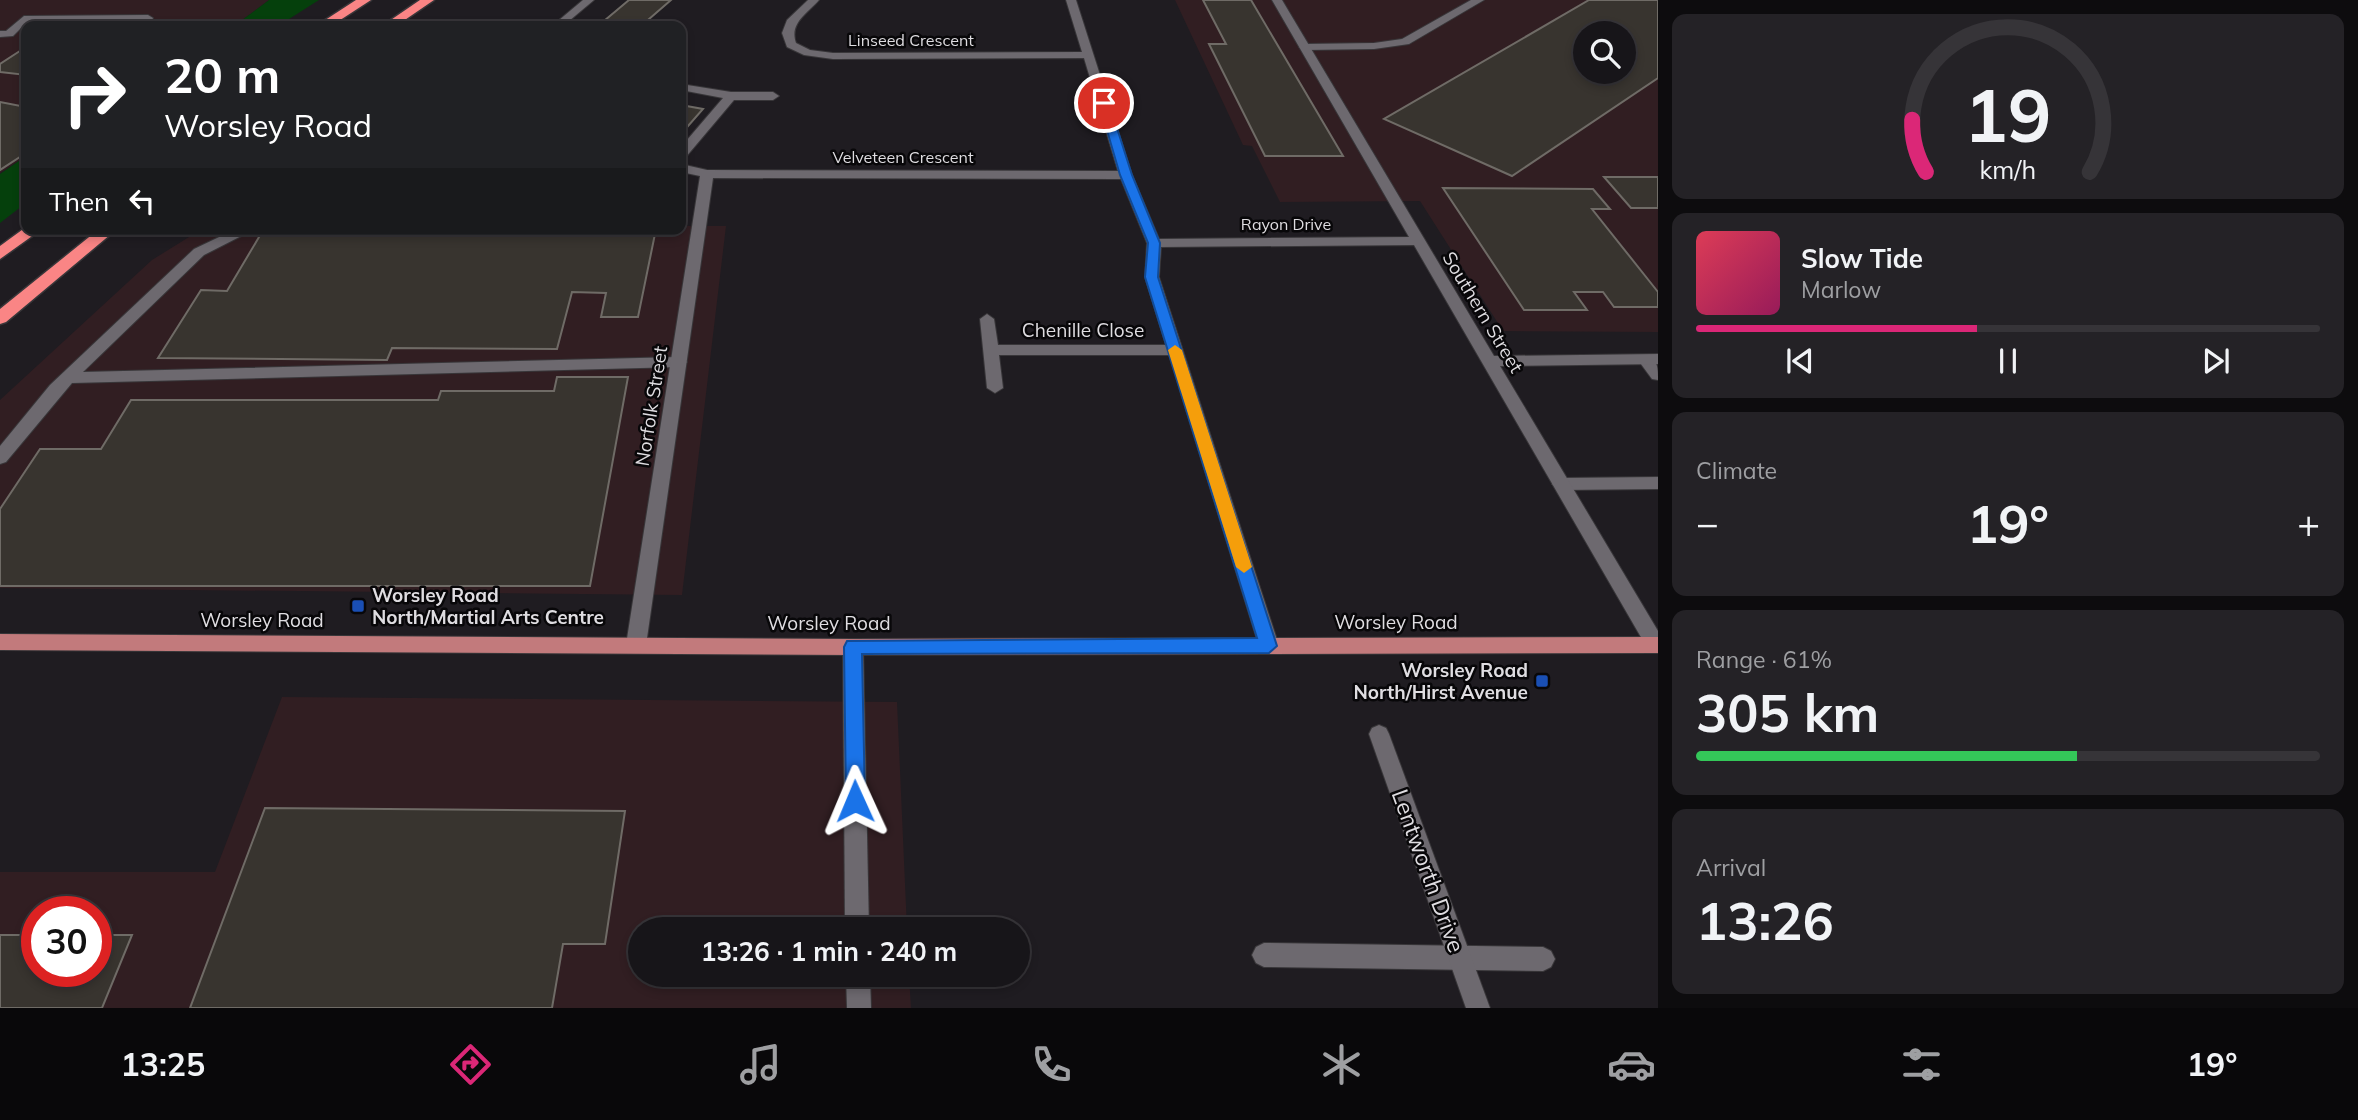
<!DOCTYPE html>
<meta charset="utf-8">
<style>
body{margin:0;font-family:Mulish,sans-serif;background:#242226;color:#f1f3f6;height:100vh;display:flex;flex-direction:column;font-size:26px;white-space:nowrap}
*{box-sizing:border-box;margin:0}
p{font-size:23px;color:#9e9fa2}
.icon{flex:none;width:38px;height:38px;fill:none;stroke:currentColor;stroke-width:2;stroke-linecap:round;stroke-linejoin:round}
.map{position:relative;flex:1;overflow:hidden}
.side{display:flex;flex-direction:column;gap:14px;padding:14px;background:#0d0c0e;width:700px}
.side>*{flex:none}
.banner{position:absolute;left:21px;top:21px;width:665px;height:214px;border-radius:14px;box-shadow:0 4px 10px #0003,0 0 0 2px #363438;background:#202124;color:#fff;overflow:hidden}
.tools{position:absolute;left:1573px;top:21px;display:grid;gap:14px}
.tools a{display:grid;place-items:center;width:63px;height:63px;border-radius:50%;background:#171519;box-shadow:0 4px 10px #0003,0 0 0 2px #363438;font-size:35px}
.speed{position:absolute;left:21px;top:896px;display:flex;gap:14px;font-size:35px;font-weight:700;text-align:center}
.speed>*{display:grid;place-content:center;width:91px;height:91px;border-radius:50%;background:#171519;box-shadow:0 4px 10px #0003,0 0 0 2px #363438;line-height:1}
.speed .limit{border:10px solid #d22;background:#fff;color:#111}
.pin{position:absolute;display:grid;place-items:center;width:60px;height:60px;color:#fff;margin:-30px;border:4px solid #fff;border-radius:50%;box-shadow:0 2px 7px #0007}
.me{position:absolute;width:77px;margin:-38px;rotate:359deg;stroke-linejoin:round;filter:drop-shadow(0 0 5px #0008)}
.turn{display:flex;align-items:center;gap:24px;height:147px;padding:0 28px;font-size:32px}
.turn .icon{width:91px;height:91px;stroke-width:2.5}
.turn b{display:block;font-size:49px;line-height:60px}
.then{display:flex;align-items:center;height:66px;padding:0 28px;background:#0003;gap:14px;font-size:26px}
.big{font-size:52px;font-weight:700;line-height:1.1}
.side .widget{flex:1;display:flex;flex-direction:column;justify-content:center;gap:10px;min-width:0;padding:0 24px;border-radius:14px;background:#242226}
.side .dial{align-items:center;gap:0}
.dial svg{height:182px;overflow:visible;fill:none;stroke:#363438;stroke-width:7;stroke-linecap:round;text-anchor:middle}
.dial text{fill:#f1f3f6;stroke:none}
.song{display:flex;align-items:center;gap:21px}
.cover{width:84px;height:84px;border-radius:10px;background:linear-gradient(135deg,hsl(350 70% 55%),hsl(330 70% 35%))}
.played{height:7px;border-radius:4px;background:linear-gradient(90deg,#db2777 45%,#363438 45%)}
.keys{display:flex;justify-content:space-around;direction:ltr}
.heat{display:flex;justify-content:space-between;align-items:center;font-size:38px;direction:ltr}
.charge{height:10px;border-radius:5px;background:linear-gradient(90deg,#34c759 61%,#363438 0)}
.trip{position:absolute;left:628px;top:917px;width:402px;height:70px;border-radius:35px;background:#171519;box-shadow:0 4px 10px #0003,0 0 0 2px #363438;font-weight:700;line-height:70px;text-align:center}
.menu{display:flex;height:112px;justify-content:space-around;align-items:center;background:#09080a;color:#9e9fa2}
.menu .icon{width:49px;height:49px}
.menu .on{color:#db2777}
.menu b{font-size:32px;color:#f1f3f6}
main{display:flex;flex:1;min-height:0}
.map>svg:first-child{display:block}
.industrial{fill:#311e22;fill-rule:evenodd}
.green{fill:#05400c}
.building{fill:#38342f;stroke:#6f6b66;stroke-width:2;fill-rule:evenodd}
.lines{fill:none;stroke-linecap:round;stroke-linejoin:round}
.lane-casing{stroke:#383639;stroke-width:2}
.street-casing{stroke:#383639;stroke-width:2}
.primary-casing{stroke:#383639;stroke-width:2}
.highway-casing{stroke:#383639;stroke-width:3}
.lane{fill:#6d696f;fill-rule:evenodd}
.street{fill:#6d696f;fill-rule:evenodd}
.primary{fill:#c27a7c;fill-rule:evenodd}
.highway{fill:#fa8585;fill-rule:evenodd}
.route{fill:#1a73e8;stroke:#114b97;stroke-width:2}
.slow{fill:#f59e0b}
.transit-dot{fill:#1a4fb4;stroke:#080709;stroke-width:2.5}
.labels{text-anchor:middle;stroke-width:5;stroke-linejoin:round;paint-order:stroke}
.far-street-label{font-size:16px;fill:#dfdde1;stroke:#080709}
.street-label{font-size:19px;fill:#dfdde1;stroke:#080709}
.poi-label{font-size:19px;font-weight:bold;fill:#dfdde1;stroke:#080709;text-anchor:start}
.near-street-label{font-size:23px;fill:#dfdde1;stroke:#080709}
</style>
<main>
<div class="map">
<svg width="1658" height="1008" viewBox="0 0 1658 1008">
<rect width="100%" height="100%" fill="#1f1c21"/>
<!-- industrial -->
<g class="industrial">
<polygon points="0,0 269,0 234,26 26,26 26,156 0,173"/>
<path d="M1175 0H1658V332L1503 331 1420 201 1280 202 1252 146 1243 145ZM1586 33H1624V72H1586Z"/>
<polygon points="681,226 726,226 682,595 0,588 0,400 152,260 202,229 681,229"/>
<path d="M282 697 897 702 907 929H640V975H909L911 1008H0V872H215ZM37 912H96V971H37Z"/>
</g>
<!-- green -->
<g class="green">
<polygon points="269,0 319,0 278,26 234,26"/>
<polygon points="26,156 26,203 0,223 0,174"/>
</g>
<!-- building -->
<g class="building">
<polygon points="629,0 671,0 641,26 598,26"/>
<polygon points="1203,0 1251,0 1343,156 1265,156 1209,44 1226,44"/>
<path d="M1589 0H1658V78L1512 176 1384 119ZM1586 33H1624V72H1586Z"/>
<polygon points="26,47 26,75 0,72 0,64"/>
<polygon points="0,102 26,107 26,153 0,170"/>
<polygon points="681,105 703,109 681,134"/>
<polygon points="1604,177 1658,177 1658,208 1631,208"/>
<polygon points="1443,188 1593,189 1610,209 1592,209 1658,292 1658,307 1614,307 1603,292 1574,292 1587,310 1524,310"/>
<polygon points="365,229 656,229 638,317 601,317 606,293 572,292 557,349 392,348 387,360 158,358 201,290 227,291 262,232 363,233"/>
<polygon points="557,377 628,377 590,586 0,586 0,509 40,449 101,449 131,400 438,400 441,391 554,391"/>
<polygon points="265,808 625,811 605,944 563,944 552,1008 190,1008"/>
<polygon points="0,935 37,935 37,971 96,971 96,935 132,935 102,1008 0,1008"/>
</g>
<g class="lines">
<!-- lane casing -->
<g class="lane-casing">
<g id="lane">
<polygon points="1471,0 1484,0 1409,44 1374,49 1305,50 1299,47 1305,44 1374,43 1402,39"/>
<polygon points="148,15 153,18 152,20 27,22 13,36 0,37 0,31 6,31 24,16"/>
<polygon points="681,84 731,92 773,92 779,96 773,100 734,100 685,158 681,159 681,147 723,98 681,90"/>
<polygon points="236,229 255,229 204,255 83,372 679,357 687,362 679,367 72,383 6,462 0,464 0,446 50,385 194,249"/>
<path d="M1646 355C1658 358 1658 369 1658 380L1652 379 1638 360Z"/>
<polygon points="1658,477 1658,489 1561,490 1552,484 1561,478"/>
<polygon points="1264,943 1543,947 1551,951 1555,959 1551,967 1543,971 1264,967 1256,963 1252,955 1256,947"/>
</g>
</g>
<!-- street casing -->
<g class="street-casing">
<g id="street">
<polygon points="583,0 594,0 563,26 552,26"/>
<path d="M808 0H819C807 14 789 23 796 43L810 50 833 53 1082 52 1066 0H1076L1132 175 1159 239 1409 237 1272 0H1282L1494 356 1658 354V364L1500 366 1658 631V652L1649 651 1414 245 1161 247 1159 277 1279 646 1276 652 1269 654 1262 652 1259 646 1169 355H999L1003 388 995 393 987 388 980 319 987 314 994 319 998 345H1166L1145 277 1147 243 1121 179 713 178 646 645 643 651 636 653 629 651 626 645 700 176 681 172V164L707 170 1118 171 1084 58 833 59 804 55 787 47 782 33 787 20Z"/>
<polygon points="853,639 860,641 863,647 869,929 845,929 843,647 846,641"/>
<polygon points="1379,725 1386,728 1389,734 1490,1008 1466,1008 1369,734 1372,728"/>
<polygon points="846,975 870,975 871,1008 847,1008"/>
</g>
</g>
<!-- primary casing -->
<g class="primary-casing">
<polygon id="primary" points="0,634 853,639 1658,637 1658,653 853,655 0,650"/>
</g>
<!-- highway casing -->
<g class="highway-casing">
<g id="highway">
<polygon points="356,0 371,0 331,26 316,26"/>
<polygon points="420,0 434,0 396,26 382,26"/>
<polygon points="26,227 42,229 0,259 0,246"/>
<polygon points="99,229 117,229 6,322 0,324 0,309"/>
</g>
</g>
<!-- lane -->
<use href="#lane" class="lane"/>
<!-- street -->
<use href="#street" class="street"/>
<!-- primary -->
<use href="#primary" class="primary"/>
<!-- highway -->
<use href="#highway" class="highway"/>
</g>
<!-- route -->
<polygon class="route" points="1104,100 1109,103 1132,175 1160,243 1158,277 1277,646 1269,653 862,654 865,801 862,807 855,810 848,807 846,801 844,647 847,641 1257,638 1145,277 1148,243 1120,175 1099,103"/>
<!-- slow -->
<polygon class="slow" points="1175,345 1182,350 1252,567 1244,573 1236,567 1168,350"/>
<!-- markers -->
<g class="transit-dot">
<rect x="351" y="599" width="14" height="14" rx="3.5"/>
<rect x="1535" y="674" width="14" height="14" rx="3.5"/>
</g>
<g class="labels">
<!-- far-street labels -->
<g class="far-street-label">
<text x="911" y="46">Linseed Crescent</text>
<text x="903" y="163">Velveteen Crescent</text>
<text x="1286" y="230">Rayon Drive</text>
</g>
<!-- street labels -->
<g class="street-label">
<text transform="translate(1483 312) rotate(59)" y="7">Southern Street</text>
<text x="1083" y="337">Chenille Close</text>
<text transform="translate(651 406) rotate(-81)" y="7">Norfolk Street</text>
<text x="262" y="627">Worsley Road</text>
<text x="1396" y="629">Worsley Road</text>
<text x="829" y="630">Worsley Road</text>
</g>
<!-- poi labels -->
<g class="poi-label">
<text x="372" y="602">Worsley Road<tspan x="372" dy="22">North/Martial Arts Centre</tspan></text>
<text x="1528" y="677" text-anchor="end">Worsley Road<tspan x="1528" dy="22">North/Hirst Avenue</tspan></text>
</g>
<!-- near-street labels -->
<g class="near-street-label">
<text transform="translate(1428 871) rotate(70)" y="8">Lentworth Drive</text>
</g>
</g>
</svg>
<div class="tools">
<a><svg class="icon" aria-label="search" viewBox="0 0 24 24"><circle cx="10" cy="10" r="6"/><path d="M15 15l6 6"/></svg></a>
</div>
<div class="speed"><div class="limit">30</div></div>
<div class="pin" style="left:1104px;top:103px;background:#d93025"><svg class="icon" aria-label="arrive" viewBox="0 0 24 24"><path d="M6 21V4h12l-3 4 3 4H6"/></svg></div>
<svg class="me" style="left:855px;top:801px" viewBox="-20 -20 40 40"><path d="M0-17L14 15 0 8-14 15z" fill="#1a73e8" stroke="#fff" stroke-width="4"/></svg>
<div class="trip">13:26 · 1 min · 240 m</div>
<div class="banner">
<div class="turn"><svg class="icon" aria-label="right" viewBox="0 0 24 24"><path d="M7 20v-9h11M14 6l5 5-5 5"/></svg><div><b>20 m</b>Worsley Road</div></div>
<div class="then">Then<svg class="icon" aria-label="left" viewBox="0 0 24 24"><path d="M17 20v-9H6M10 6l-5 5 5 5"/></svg></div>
</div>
</div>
<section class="side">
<div class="widget dial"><svg viewBox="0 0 100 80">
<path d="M14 69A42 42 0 1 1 86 69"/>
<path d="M14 69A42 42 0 0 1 8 46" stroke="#db2777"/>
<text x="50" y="56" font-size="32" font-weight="700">19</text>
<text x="50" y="72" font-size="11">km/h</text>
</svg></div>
<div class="widget">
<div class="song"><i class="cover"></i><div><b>Slow Tide</b><p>Marlow</p></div></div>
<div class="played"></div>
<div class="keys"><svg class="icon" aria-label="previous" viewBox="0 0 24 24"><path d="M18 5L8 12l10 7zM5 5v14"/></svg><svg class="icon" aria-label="pause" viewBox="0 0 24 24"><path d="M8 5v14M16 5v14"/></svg><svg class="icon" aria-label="next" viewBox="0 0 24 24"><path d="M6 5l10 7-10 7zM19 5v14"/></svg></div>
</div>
<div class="widget"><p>Climate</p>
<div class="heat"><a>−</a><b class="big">19°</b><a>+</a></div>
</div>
<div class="widget"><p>Range · 61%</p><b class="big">305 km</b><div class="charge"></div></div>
<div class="widget"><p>Arrival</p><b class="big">13:26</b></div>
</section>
</main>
<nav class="menu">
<b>13:25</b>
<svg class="icon on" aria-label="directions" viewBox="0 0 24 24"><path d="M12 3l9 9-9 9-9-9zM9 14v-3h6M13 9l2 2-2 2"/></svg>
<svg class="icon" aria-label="music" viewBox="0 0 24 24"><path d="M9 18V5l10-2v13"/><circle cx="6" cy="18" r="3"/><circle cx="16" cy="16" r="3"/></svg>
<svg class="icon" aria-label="phone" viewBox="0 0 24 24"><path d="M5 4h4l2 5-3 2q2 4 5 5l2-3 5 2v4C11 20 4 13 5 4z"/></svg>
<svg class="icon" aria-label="climate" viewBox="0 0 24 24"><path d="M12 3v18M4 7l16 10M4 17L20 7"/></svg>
<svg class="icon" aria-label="car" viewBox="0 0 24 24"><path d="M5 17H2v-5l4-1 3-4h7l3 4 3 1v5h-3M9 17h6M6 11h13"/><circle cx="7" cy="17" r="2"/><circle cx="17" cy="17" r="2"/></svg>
<svg class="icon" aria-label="filters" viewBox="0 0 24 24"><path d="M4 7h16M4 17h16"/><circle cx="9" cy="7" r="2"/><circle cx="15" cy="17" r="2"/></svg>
<b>19°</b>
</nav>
